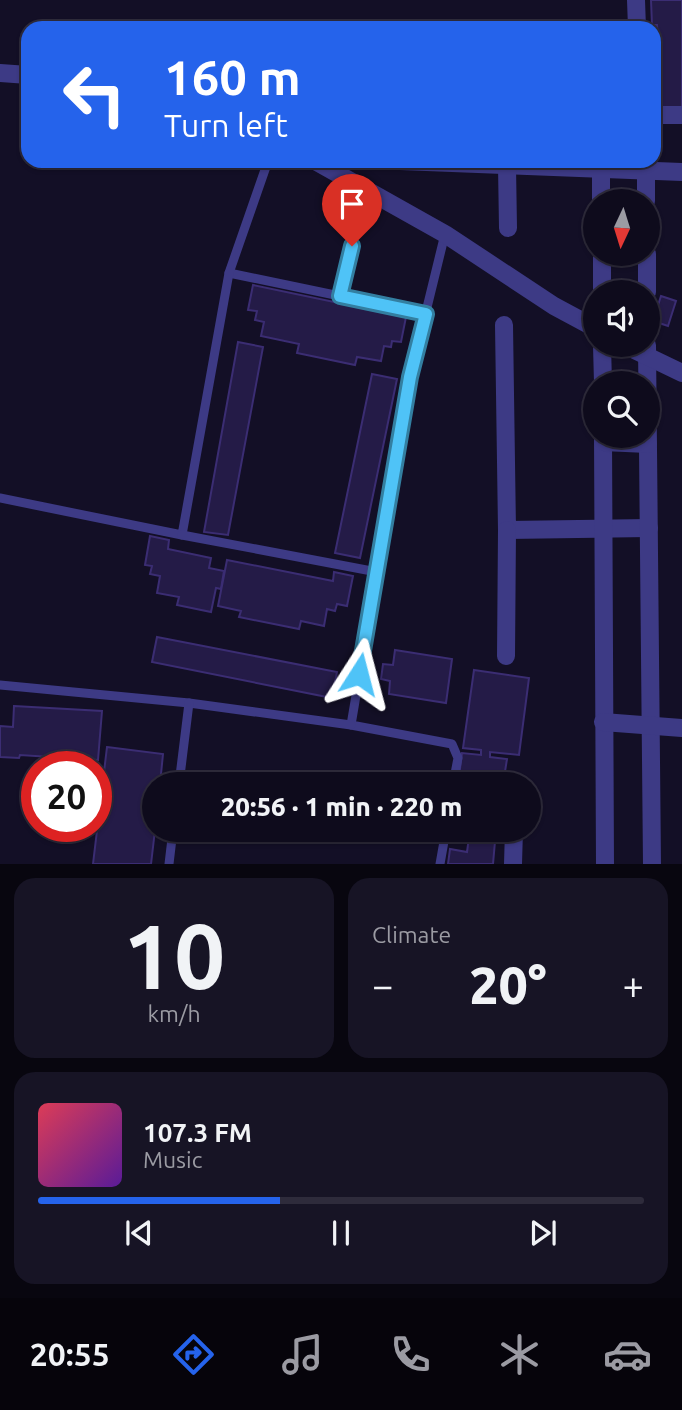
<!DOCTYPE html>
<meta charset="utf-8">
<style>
body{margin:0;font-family:Ubuntu,sans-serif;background:#171425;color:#f1f3f6;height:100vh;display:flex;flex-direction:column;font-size:26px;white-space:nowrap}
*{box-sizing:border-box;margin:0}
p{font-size:23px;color:#9b9ba3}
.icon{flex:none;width:38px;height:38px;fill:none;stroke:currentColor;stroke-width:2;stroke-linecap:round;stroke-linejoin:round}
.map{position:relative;height:864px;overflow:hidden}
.side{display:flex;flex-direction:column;gap:14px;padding:14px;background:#08060f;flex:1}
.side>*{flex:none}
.guide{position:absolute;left:21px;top:21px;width:640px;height:147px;border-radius:21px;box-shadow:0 2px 5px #0004,0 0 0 2px #2e2b3b;background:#2563eb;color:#fff;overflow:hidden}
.needle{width:46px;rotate:184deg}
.tools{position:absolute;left:583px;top:189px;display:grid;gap:14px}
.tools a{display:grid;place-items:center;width:77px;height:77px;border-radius:50%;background:#0e0b1c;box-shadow:0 2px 5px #0004,0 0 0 2px #2e2b3b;font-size:35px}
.speed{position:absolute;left:21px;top:751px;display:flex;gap:14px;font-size:35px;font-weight:700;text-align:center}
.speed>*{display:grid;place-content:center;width:91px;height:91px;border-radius:50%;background:#0e0b1c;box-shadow:0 2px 5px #0004,0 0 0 2px #2e2b3b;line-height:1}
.speed .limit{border:10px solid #d22;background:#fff;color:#111}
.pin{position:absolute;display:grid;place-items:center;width:60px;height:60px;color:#fff;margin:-72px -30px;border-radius:50% 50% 50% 0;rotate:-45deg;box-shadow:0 0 7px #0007}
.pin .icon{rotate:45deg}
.me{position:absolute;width:77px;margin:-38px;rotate:9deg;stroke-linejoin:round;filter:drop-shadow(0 0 5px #0008)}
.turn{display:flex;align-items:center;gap:24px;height:147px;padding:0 28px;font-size:32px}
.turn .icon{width:91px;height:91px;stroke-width:2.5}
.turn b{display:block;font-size:49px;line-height:60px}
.big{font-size:52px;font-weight:800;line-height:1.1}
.side .card{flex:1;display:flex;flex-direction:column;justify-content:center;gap:10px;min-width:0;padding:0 24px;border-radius:21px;background:#171425}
.side .dial{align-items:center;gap:0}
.dial b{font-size:91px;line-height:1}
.song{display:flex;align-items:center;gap:21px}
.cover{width:84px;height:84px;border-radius:10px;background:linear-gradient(135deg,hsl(350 70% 55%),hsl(270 70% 35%))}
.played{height:7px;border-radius:4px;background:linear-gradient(90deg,#2563eb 40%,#2e2b3b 40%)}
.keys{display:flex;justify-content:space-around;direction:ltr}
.heat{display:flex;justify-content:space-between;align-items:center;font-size:38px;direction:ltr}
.side .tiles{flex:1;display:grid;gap:14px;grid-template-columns:1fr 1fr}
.card:last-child{grid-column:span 2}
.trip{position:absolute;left:142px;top:772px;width:399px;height:70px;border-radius:35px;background:#0e0b1c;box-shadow:0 2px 5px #0004,0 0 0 2px #2e2b3b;font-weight:800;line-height:70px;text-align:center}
.dock{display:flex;height:112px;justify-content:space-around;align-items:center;background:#06040b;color:#9b9ba3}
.dock .icon{width:49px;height:49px}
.dock .active{color:#2563eb}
.dock b{font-size:32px;color:#f1f3f6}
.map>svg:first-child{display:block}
.building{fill:#241b47;stroke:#3b2d73;stroke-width:2}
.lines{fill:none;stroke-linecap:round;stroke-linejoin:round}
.service{stroke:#3d3a85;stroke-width:9}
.minor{stroke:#3d3a85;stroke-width:18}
.tertiary{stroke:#3d3a85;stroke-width:18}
.route-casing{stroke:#337fa1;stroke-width:18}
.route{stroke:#4fc3f7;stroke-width:12}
</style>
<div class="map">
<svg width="682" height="864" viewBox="0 0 682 864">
<rect width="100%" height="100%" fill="#130f26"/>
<!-- building -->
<g class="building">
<polygon points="651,0 682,0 682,108 656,110 654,39 658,39 657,25 652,25"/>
<polygon points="253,285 406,317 401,342 392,341 391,347 384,346 381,361 357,357 355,365 297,353 299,344 261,336 264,322 255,320 257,311 248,310"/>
<polygon points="661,296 676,301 668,326 653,321"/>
<polygon points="238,342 263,347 228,535 204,532"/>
<polygon points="372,374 397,379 360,558 335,553"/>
<polygon points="150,536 169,540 168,549 211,558 209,568 224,571 221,589 216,588 211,612 177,605 179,597 157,593 160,576 150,574 152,566 145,565"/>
<polygon points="227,560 333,581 334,572 353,576 347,606 337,604 335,611 327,609 324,626 301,621 299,629 239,617 241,611 218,606"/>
<polygon points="157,637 337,672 332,698 152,662"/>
<polygon points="395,650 452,659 446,703 389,694 390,681 381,679 383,664 393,665"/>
<polygon points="474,670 529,678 519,755 490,752 490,757 507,759 503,784 458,784 462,753 481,755 481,750 463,748"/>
<polygon points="14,706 102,711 98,760 20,755 19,758 0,757 0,726 13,727"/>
<polygon points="107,747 163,754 160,784 154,784 155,830 151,864 93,864"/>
<polygon points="470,830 496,830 493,864 448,864 450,849 467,852"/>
</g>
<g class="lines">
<!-- service -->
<g class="service">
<polyline points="445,234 410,377 351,725 452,744 458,758 453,784"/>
<polyline points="229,273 426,314"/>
<polyline points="340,296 358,220"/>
<polyline points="0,498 182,535 229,273 268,161"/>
<polyline points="182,535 377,572"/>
<polyline points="0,685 189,703 351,725"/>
<polyline points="179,784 189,703"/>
<polyline points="169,864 173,830"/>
<polyline points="440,864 446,830"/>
</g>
<!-- minor -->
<g class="minor">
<polyline points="636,0 637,28"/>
<polyline points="654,115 682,115"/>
<polyline points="400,161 682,172"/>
<polyline points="601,161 601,201"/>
<polyline points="646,161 646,201"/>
<polyline points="507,166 508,228"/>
<polyline points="602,254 602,292"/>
<polyline points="647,254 647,292"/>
<polyline points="504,325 507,530 649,528"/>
<polyline points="602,345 603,383"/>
<polyline points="647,345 652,864"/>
<polyline points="603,436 605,864"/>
<polyline points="603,442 648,444"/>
<polyline points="506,656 507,530"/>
<polyline points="603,722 682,728"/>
<polyline points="513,864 514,830"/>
</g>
<!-- tertiary -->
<g class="tertiary">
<polyline points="0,73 28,75"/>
<polyline points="315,161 445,234 554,306 595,328"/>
<polyline points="624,345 682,373"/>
</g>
</g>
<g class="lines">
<!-- route casing -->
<g class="route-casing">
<polyline id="route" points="352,246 340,296 426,314 410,377 359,674"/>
</g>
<!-- route -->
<use href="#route" class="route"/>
</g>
</svg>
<div class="tools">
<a><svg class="needle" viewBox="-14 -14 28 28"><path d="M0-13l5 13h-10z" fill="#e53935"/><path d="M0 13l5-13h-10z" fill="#9b9ba3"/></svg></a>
<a><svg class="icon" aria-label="sound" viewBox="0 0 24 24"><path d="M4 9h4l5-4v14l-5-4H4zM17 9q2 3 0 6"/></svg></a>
<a><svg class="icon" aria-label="search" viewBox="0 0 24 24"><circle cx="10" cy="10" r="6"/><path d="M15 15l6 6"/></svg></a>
</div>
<div class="speed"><div class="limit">20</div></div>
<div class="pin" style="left:352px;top:246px;background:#d93025"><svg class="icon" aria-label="arrive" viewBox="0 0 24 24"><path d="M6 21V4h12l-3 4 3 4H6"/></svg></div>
<svg class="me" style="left:359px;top:674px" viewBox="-20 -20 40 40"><path d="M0-17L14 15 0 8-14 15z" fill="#4fc3f7" stroke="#fff" stroke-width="4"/></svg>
<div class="trip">20:56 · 1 min · 220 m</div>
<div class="guide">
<div class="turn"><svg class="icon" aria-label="left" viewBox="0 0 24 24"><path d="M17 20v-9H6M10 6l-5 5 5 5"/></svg><div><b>160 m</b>Turn left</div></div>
</div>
</div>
<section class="side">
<div class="tiles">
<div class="card dial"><b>10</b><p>km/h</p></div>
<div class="card"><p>Climate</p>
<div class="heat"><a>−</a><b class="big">20°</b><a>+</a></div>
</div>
<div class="card">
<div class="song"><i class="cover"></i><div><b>107.3 FM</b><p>Music</p></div></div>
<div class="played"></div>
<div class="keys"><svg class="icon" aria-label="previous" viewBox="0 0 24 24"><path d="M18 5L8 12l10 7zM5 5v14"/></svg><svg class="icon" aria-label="pause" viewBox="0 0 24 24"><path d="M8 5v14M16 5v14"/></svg><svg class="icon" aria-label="next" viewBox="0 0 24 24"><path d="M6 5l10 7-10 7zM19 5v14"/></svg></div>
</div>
</div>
</section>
<nav class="dock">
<b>20:55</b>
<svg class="icon active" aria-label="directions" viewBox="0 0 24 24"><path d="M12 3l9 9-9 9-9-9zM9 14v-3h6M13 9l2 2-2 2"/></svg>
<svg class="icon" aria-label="music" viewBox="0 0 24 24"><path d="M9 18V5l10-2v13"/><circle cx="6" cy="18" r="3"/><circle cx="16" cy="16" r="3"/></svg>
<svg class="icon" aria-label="phone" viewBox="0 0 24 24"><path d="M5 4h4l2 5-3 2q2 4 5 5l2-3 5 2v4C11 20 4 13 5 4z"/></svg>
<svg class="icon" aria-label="climate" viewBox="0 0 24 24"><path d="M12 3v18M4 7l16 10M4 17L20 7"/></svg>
<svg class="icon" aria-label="car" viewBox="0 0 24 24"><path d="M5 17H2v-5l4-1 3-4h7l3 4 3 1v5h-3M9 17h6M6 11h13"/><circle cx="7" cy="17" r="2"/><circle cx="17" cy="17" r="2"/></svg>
</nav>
